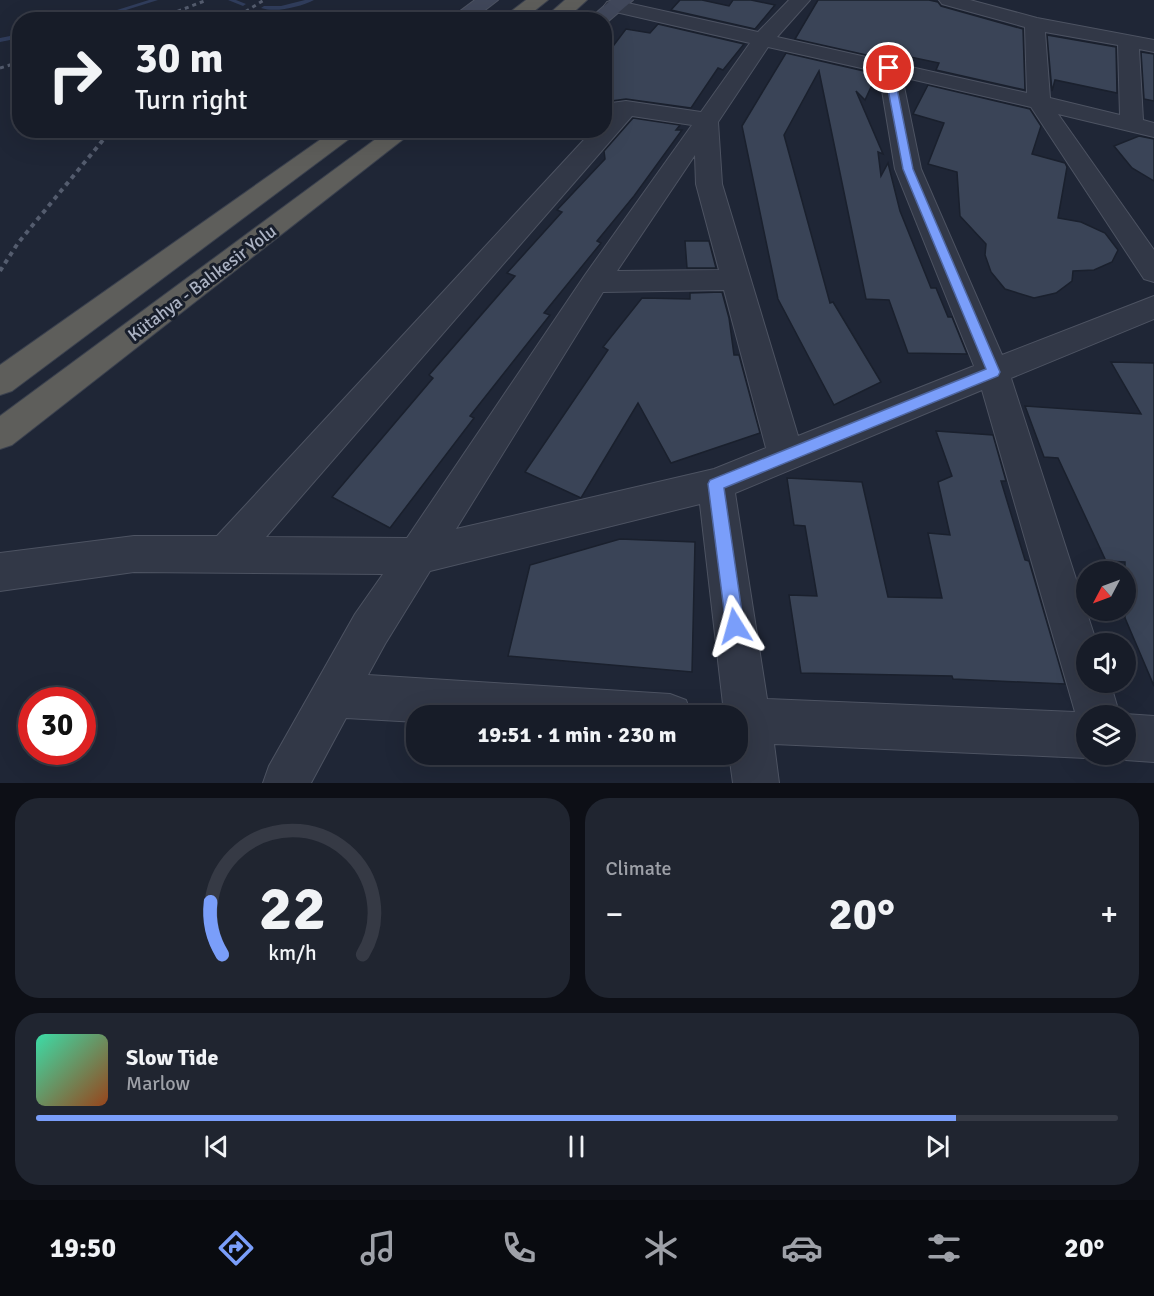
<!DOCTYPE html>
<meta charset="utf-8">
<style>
body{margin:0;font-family:Signika,sans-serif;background:#202530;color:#f1f3f6;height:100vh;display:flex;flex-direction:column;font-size:22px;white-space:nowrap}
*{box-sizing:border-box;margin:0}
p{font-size:20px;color:#9ea1a8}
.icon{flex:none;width:33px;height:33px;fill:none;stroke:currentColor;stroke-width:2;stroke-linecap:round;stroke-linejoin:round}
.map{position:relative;height:783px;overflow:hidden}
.side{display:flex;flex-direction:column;gap:15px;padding:15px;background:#0d0f16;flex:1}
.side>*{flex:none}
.banner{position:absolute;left:12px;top:12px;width:600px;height:126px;border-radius:24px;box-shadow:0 6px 24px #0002,0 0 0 2px #363a45;background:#171c28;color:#f1f3f6;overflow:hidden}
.needle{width:39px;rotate:229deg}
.fabs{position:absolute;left:1076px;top:561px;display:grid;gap:12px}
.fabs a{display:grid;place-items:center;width:60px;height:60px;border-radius:50%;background:#171c28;box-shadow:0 6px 24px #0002,0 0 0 2px #363a45;font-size:30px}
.speed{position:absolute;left:18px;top:687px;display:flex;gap:12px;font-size:30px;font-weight:700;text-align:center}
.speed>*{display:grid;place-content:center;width:78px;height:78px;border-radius:50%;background:#171c28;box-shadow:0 6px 24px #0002,0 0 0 2px #363a45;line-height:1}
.speed .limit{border:9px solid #d22;background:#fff;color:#111}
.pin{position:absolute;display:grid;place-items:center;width:51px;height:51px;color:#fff;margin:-26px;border:3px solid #fff;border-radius:50%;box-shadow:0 2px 6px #0007}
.me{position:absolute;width:66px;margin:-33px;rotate:352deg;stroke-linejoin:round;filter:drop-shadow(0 0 4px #0008)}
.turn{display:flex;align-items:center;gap:21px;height:126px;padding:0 24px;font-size:27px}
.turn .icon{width:78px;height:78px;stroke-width:2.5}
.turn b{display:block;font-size:42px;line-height:51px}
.big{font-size:45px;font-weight:700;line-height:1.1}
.side .card{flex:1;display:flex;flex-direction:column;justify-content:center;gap:9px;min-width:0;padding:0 21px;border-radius:24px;background:#202530}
.side .dial{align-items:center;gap:0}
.dial svg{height:156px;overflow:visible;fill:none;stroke:#363a45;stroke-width:7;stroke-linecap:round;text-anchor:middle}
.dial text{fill:#f1f3f6;stroke:none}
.song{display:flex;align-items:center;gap:18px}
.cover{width:72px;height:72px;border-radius:9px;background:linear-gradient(135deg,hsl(160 70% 55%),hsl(20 70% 35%))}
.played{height:6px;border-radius:3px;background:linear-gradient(90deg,#7a9efa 85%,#363a45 85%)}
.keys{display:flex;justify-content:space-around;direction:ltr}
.heat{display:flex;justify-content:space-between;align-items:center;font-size:33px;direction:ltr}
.side .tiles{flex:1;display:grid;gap:15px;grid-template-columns:1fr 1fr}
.card:last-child{grid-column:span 2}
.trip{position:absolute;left:406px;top:705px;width:342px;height:60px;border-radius:24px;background:#171c28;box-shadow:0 6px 24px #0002,0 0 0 2px #363a45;font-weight:700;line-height:60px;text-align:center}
.menu{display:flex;height:96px;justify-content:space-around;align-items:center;background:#090b10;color:#9ea1a8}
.menu .icon{width:42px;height:42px}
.menu .on{color:#7a9efa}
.menu b{font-size:27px;color:#f1f3f6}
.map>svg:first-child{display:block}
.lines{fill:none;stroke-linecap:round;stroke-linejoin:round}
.stream{fill:#303d5c;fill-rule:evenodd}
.building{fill:#3a4457;stroke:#1a202d;stroke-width:1.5}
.minor-casing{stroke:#4d5362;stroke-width:2}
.secondary-casing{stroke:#4d5362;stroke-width:2}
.trunk-casing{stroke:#3a404e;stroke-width:2}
.minor{fill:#323847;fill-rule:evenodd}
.secondary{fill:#40475a;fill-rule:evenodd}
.trunk{fill:#5e5e5b;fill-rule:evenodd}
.rail-far1{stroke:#545c6e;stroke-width:3;stroke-dasharray:4 4;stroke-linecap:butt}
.rail{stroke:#545c6e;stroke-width:4;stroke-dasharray:4.5 4.5;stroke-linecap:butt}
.route{fill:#7a9efa;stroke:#4f67a2;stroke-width:1.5}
.labels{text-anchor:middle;stroke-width:6;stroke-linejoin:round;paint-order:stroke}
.street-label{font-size:18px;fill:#acb3c4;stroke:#181e2b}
</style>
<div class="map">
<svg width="1154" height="783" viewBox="0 0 1154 783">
<rect width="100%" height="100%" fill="#1f2636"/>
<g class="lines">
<!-- stream -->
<g class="stream">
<polygon points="149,0 158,0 94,20 85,20"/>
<polygon points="228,0 236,0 246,4 243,6"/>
<path d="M305 0H314C300 7 276 13 261 8L264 6H281Z"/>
<polygon points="20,34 20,38 0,42 0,38"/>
</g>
</g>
<!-- building -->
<g class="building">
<polygon points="680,0 702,0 729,6 733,0 751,0 775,5 755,29 671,10"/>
<polygon points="818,0 929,0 938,2 941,6 1023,29 1025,90 936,70 939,63 887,52 884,59 795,39"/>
<polygon points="658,24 744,44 723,70 718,68 691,108 626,99 604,102 604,58 626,29 650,33"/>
<polygon points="1047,35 1116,47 1117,93 1055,80 1052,91"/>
<polygon points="1141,52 1154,54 1154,101 1144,99"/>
<polygon points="786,53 877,74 865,100 856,91 883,154 878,152 881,176 888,163 900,211 931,288 936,288 948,317 952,317 967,354 908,353 889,300 866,299 819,71 784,135 830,303 833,302 881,382 834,405 778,299 742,126"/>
<polygon points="928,85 1030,109 1041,126 1032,154 1065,163 1067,167 1058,218 1081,222 1105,233 1118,250 1112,262 1094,270 1073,271 1072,281 1056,293 1034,298 1005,289 991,272 985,255 986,244 960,216 957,172 928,164 944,123 913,114"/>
<polygon points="633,118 680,125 676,130 682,130 634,196 597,241 601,243 544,313 550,315 470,416 474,418 390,528 332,497 433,378 429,375 515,276 507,273 562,212 557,210 605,159 604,151"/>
<polygon points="1139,136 1154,139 1154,181 1132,168 1114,146"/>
<polygon points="685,241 709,241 716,268 687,268"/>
<polygon points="722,292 729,318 734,355 739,355 760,433 671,463 638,403 581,498 525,472 608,350 603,347 642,298 690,299 690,293"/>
<polygon points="1111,362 1154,363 1154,686 1125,618 1125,562 1106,561 1058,458 1044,457 1025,406 1141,414"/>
<polygon points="936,431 993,435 1006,481 1001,481 1025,560 1029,561 1065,684 953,679 952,676 801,673 789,595 817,596 805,526 794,525 787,478 862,482 888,597 942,598 928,533 950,535 938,482 952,476"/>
<polygon points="620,539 695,542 692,672 508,656 530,565"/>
</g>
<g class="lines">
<!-- minor casing -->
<g class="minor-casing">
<g id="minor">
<path d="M614 0 758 32 789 0H810L777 37 1027 93 1025 27 942 4 939 0H970L1037 18 1154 40V52L1139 49 1143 120 1154 123V137L1058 114 1154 250V282L1144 279 1031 107 902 77 921 169 1002 355 1154 296V319L1011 378 1097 644H1086V682H1110L1120 716H1086V754H1094L1086 758 774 744 779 783H733L729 754H738V716H718L723 704 700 504 430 571 385 644 368 675 670 694 686 700 692 716H417V722L346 718 311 783H263L269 766 355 614 383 574 134 572 0 591V553L134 536H217L593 130H604V104L626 101 701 112 750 43 607 10 604 6 607 2ZM1045 32 1118 45 1120 115 1050 98ZM768 47 879 72 895 169 974 366 798 436 722 184 718 122ZM632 116 692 125 585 275 407 538 266 537ZM695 155 696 184 719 270 617 271ZM724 290 766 448 714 469 456 529 603 292ZM982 390 1075 712 767 699 735 493Z"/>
<polygon points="1125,714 1154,716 1154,762 1125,760 1113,754 1125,754 1125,716 1122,716"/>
</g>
</g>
<!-- secondary casing -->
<g class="secondary-casing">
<g id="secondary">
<polygon points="475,0 498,0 472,20 448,20"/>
<polygon points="611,0 633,0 605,24 604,20 588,20"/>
</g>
</g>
<!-- trunk casing -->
<g class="trunk-casing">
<g id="trunk">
<polygon points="526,0 548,0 523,20 500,20"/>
<polygon points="565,0 587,0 565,20 542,20"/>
<polygon points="334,130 361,130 12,391 0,395 0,365"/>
<polygon points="388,130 415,130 12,445 0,449 0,416"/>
</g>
</g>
<!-- minor -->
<use href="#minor" class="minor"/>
<!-- secondary -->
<use href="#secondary" class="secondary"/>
<!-- trunk -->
<use href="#trunk" class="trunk"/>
<!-- rail-far1 -->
<g class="rail-far1">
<polyline points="155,20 207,0"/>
<polyline points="232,20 264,0"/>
<polyline points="0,68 20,62"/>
<polyline points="107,136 112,130"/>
</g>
<!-- rail -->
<polyline class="rail" points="0,271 18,243 108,134"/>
</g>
<!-- route -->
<polygon class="route" points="889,65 893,68 913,169 1000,372 998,376 724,488 744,626 741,632 735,634 729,632 726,626 708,484 710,480 986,369 903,169 884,68"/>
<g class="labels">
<!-- street labels -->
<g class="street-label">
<text transform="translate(202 283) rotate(-37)" y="6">Kütahya - Balıkesir Yolu</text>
</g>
</g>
</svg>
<div class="fabs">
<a><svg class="needle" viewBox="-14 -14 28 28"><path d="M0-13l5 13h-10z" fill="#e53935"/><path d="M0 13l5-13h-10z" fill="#9ea1a8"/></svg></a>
<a><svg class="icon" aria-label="sound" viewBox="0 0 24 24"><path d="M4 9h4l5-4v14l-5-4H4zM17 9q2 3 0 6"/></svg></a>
<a><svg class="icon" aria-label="layers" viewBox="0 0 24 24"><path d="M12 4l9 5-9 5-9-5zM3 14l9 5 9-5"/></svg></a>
</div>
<div class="speed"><div class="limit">30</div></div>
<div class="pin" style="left:889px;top:68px;background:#d93025"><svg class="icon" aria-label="arrive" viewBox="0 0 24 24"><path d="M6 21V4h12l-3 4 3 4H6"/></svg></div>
<svg class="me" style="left:735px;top:626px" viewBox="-20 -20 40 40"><path d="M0-17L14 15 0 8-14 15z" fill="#7a9efa" stroke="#fff" stroke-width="4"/></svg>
<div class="trip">19:51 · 1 min · 230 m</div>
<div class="banner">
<div class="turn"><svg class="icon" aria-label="right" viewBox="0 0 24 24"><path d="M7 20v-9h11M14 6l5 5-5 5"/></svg><div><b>30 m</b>Turn right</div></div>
</div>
</div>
<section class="side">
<div class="tiles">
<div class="card dial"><svg viewBox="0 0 100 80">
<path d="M14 69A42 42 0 1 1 86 69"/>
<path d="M14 69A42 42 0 0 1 8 42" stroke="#7a9efa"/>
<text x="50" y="56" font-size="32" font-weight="700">22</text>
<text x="50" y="72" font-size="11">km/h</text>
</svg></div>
<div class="card"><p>Climate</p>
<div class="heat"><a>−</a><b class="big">20°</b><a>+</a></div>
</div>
<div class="card">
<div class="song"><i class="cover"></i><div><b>Slow Tide</b><p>Marlow</p></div></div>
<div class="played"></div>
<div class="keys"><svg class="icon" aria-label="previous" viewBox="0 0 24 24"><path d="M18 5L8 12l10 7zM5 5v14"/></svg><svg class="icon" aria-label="pause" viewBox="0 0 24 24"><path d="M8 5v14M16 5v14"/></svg><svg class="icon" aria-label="next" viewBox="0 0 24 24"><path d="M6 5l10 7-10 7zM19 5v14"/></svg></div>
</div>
</div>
</section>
<nav class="menu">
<b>19:50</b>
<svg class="icon on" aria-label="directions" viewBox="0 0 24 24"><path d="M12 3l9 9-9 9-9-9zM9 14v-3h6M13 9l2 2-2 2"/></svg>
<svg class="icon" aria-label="music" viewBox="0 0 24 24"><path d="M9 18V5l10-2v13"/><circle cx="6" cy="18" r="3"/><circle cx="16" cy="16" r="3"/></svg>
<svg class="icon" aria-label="phone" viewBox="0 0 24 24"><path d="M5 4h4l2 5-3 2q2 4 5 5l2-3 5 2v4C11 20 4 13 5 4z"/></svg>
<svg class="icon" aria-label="climate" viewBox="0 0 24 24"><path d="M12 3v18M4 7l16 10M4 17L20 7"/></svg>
<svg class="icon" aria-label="car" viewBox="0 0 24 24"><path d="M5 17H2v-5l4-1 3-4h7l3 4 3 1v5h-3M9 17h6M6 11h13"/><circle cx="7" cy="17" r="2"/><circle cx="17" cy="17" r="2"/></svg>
<svg class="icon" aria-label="filters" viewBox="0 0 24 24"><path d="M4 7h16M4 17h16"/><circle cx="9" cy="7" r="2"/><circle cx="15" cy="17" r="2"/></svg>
<b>20°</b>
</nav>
